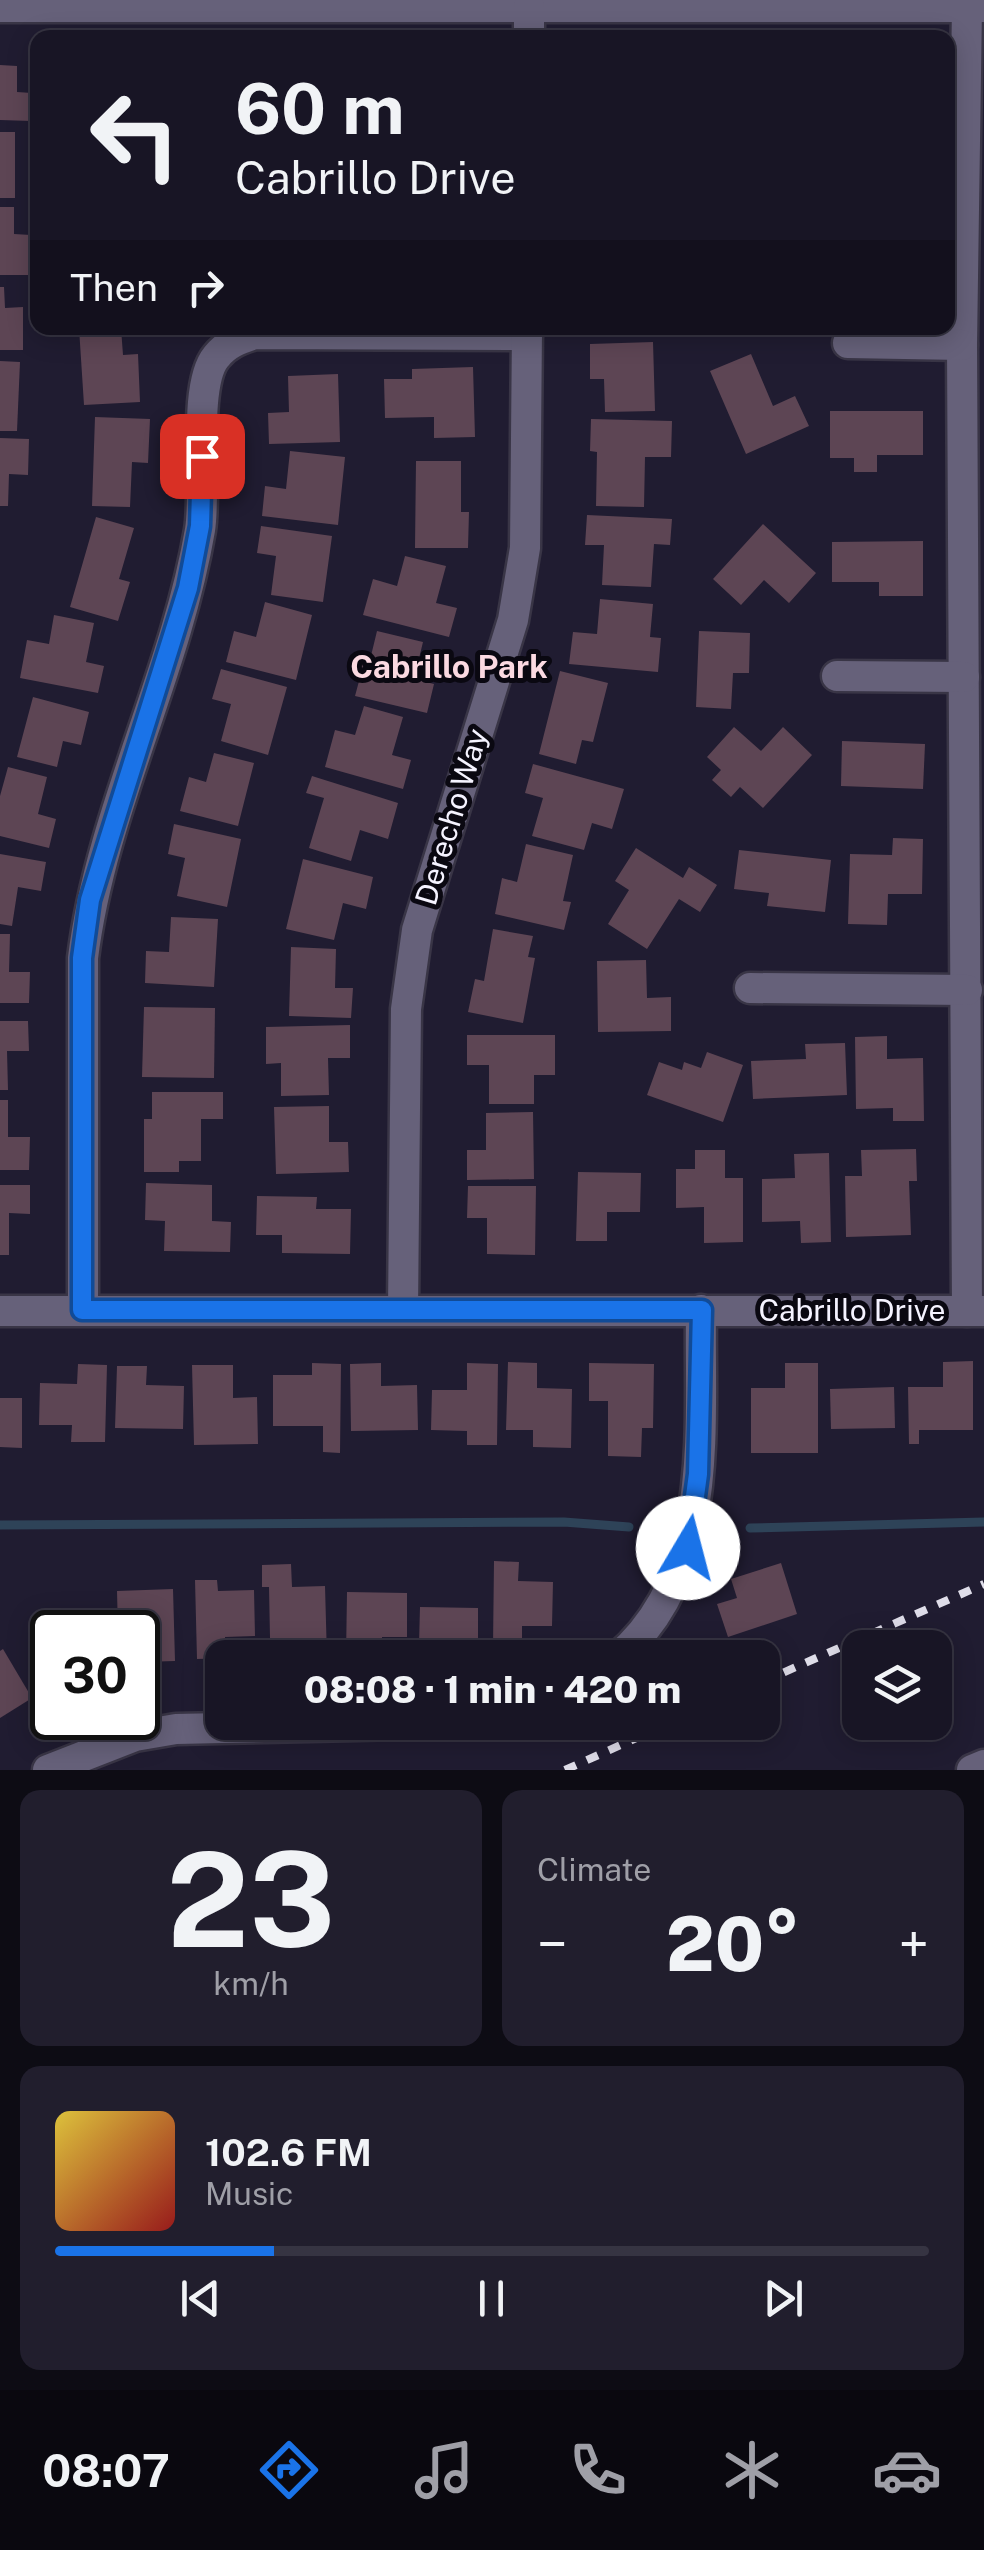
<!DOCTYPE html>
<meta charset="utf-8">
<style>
body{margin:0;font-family:"Public Sans",sans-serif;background:#211e2d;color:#f1f3f6;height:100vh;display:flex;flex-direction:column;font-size:38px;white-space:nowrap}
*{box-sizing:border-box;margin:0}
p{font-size:32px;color:#9f9fa7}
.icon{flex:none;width:55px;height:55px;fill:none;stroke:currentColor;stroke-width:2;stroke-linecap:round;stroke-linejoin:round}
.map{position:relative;height:1770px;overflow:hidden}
.details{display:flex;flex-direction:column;gap:20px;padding:20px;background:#0d0c14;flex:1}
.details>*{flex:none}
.guide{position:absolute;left:30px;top:30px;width:925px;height:305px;border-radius:20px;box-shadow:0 5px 25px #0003,0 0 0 2px #363442;background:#181525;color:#f1f3f6;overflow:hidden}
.fabs{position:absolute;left:842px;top:1630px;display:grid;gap:20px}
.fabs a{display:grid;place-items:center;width:110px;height:110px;border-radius:20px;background:#181525;box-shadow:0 5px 25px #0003,0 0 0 2px #363442;font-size:50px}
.speed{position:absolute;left:30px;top:1610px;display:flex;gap:20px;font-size:50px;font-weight:700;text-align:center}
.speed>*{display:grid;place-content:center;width:130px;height:130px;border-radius:50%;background:#181525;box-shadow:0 5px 25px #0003,0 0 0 2px #363442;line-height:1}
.speed .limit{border:5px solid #111;border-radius:15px;background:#fff;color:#111}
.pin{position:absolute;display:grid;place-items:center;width:85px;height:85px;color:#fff;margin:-42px;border-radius:20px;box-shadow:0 5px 15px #0006}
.me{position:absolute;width:110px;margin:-55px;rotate:8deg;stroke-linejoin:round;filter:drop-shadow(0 0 8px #0008)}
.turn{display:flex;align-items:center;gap:35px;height:210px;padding:0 40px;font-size:45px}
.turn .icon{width:130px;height:130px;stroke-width:2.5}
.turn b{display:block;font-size:70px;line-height:85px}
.then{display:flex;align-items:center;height:95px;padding:0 40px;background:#0003;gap:20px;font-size:38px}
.big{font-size:75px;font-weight:800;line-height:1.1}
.details .widget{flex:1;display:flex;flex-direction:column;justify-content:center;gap:15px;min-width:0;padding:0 35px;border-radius:20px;background:#211e2d}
.details .dial{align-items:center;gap:0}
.dial b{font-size:130px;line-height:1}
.song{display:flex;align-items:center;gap:30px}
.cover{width:120px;height:120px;border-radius:15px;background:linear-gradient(135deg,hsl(50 70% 55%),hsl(0 70% 35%))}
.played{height:10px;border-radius:5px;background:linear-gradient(90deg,#1a73e8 25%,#363442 25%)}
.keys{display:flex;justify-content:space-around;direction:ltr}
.heat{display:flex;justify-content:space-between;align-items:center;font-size:55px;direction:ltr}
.details .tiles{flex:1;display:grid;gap:20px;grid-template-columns:1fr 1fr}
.widget:last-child{grid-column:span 2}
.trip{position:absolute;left:205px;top:1640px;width:575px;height:100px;border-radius:20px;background:#181525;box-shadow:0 5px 25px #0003,0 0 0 2px #363442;font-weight:800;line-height:100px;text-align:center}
.tab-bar{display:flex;height:160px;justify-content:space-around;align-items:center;background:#0a080f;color:#9f9fa7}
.tab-bar .icon{width:70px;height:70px}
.tab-bar .on{color:#1a73e8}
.tab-bar b{font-size:45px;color:#f1f3f6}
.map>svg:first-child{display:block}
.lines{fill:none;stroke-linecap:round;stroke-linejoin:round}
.stream{stroke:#2e4358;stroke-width:9}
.building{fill:#5d4554}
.minor-casing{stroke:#393546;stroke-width:35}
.minor{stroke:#66617a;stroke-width:30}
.rail{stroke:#dfdde9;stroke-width:8;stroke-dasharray:12 12;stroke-linecap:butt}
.route-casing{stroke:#114b97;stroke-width:25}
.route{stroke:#1a73e8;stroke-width:18}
.labels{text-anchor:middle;stroke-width:10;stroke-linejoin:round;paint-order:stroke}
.street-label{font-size:30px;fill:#f5f3ff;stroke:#0a0811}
.neighbourhood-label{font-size:32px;font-weight:bold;fill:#fbd9e1;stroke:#0a0811}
</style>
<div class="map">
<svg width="984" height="1770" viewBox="0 0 984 1770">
<rect width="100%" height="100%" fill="#201c31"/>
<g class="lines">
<!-- stream -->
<g class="stream">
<polyline points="0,1525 564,1522 629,1527"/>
<polyline points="750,1528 984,1522"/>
</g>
</g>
<!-- building -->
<g class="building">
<polygon points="0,65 17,66 17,92 32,93 31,121 0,120"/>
<rect x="0" y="132" width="15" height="66"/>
<polygon points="0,207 14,207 14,234 31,235 30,275 0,275"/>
<polygon points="0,287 4,287 5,308 23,307 23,350 0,350"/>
<polygon points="79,328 121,328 123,355 138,354 140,402 84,405"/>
<polygon points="590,328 683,328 684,335 590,335"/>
<polygon points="653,342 655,411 605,412 604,379 590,379 590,344"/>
<polygon points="751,354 773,406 795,396 809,426 746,454 710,371"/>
<polygon points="0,361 20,362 17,431 0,431"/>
<polygon points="473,367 475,437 434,438 434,417 385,418 384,379 412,379 412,369"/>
<polygon points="338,374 340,442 269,444 268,413 289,412 288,376"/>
<polygon points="830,411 923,411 923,455 877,455 877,472 854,472 854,458 830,458"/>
<polygon points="95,417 150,419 148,463 132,462 130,507 92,506"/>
<polygon points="591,419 672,421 671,457 645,457 644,507 596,506 597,452 590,451"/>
<polygon points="0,438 29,439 28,475 9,474 8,506 0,506"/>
<polygon points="290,451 345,457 338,525 262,516 265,486 286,489"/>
<polygon points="416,461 461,461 461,512 469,512 468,548 415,548"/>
<polygon points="587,515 672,519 670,545 654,544 651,587 602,585 604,545 585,545"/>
<polygon points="96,517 134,528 119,579 130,582 118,621 70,607"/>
<polygon points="763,524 816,573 789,603 764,580 741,605 713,579"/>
<polygon points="261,526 332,536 323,602 271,595 276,556 257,553"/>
<polygon points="923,541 923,596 879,596 879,582 832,582 832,542"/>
<polygon points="405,556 446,566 436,603 457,608 449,637 363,615 373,579 397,586"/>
<polygon points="600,599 653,604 650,637 661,638 658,672 569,664 573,632 597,634"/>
<polygon points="265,602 312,615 296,680 226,662 234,631 256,637"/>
<polygon points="54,615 94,623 86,662 104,666 98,693 20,678 27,640 49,644"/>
<polygon points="377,631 423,642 414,679 434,684 427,713 355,696 362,670 351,667 352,661 369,664"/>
<polygon points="699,631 750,633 749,673 733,673 731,709 696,707"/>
<polygon points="221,669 287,687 268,755 221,741 231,704 212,699"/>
<polygon points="560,671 608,683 593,742 582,740 576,764 539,754"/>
<polygon points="33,697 89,712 81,745 63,741 57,767 17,757"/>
<polygon points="364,706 403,717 392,755 411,760 403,789 325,767 335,730 355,735"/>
<polygon points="734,727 761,751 783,727 812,755 763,808 740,787 731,797 712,780 721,770 707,757"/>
<polygon points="842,741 925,744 923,789 841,786"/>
<polygon points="214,753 254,763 238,826 180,811 189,777 206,782"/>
<polygon points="533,764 624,789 612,829 592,823 584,850 532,836 543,798 525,793"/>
<polygon points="8,767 47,777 38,814 56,819 49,848 0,836 0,796"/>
<polygon points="312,776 398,803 388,839 360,830 351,861 309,848 324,798 306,793"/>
<polygon points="174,824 241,839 227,907 177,896 185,858 168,854"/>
<polygon points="893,838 923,839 922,894 888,894 887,925 848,924 850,854 892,855"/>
<polygon points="526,844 573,855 563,901 571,902 564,930 495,914 502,878 517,882"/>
<polygon points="636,848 683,878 689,867 717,885 700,912 679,899 647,949 608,924 629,890 615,881"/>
<polygon points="739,850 831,860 825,912 767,906 769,893 734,889"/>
<polygon points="0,854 46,862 41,891 18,887 12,926 0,924"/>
<polygon points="303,859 373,877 366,909 343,903 334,940 286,929"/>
<polygon points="171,917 218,919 214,987 145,983 146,951 169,952"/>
<polygon points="493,929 533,936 528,957 535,958 523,1023 468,1012 475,979 484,981"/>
<polygon points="0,934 10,934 9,972 30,972 29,1003 0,1003"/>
<polygon points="291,947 336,949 335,988 353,988 351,1018 289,1016"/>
<polygon points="646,960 647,998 671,997 671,1031 598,1032 597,961"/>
<polygon points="144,1007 215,1008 214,1078 142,1077"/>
<polygon points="0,1021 28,1021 29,1051 7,1051 8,1090 0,1090"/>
<polygon points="350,1025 350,1058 328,1058 329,1095 281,1096 281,1063 266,1064 266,1027"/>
<polygon points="467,1035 555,1035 555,1075 534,1075 534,1104 489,1104 489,1065 467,1065"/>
<polygon points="887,1036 887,1059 923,1058 924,1121 893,1121 893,1108 856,1109 855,1037"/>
<polygon points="845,1043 847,1095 753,1099 751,1061 806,1059 805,1044"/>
<polygon points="707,1052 743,1065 723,1122 647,1095 659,1062 682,1070 684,1062 701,1068"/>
<polygon points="152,1092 223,1092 223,1119 201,1119 201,1161 179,1161 179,1172 144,1172 144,1119 152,1119"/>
<polygon points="0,1100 8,1100 8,1137 30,1137 29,1170 0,1170"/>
<polygon points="329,1106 329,1142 348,1142 349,1172 276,1174 274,1107"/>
<polygon points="533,1112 534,1179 467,1180 467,1150 486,1150 486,1113"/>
<polygon points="916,1149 917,1181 909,1181 911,1235 846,1237 845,1176 862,1176 861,1150"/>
<polygon points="695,1150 725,1150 725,1178 743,1178 743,1242 704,1243 704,1207 676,1208 676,1169 695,1169"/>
<polygon points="829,1153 831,1242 801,1243 800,1221 762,1222 762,1179 795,1178 794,1154"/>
<polygon points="578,1172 641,1173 640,1212 607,1212 607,1241 576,1241"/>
<polygon points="146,1183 212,1185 212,1221 231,1222 230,1252 164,1251 165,1221 145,1220"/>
<polygon points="0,1185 30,1185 30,1214 9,1213 9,1255 0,1255"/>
<polygon points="468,1186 536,1186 535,1255 487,1254 487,1218 467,1218"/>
<polygon points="257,1196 317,1197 316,1209 351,1209 350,1254 282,1253 282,1235 256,1235"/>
<polygon points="973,1361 973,1430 919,1430 919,1444 909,1444 908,1387 943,1387 943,1362"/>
<polygon points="508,1362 537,1363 537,1388 572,1389 571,1448 533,1447 533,1430 506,1430"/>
<polygon points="312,1363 341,1364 340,1453 323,1452 323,1426 273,1426 273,1375 312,1375"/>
<polygon points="381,1363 381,1386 417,1385 418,1430 351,1431 350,1364"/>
<polygon points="467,1363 498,1364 497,1445 467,1445 467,1431 431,1430 432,1390 467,1390"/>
<polygon points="589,1363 654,1364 653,1428 642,1428 641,1457 608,1456 608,1401 589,1401"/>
<polygon points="785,1363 818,1363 818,1453 751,1453 751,1388 785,1388"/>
<polygon points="78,1364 107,1365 105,1442 71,1442 72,1425 39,1425 40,1383 77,1384"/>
<polygon points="192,1365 233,1365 233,1398 257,1397 258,1444 194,1445"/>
<polygon points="117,1366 147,1366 146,1385 184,1386 183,1429 115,1428"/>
<polygon points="894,1387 895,1428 831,1429 830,1389"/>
<polygon points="0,1398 22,1398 22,1448 0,1447"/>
<polygon points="494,1561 519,1562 518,1581 553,1582 552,1626 522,1626 522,1647 493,1646"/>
<polygon points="781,1563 797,1614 728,1637 717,1604 737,1598 731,1579"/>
<polygon points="291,1564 292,1587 325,1586 327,1658 293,1658 293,1638 270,1638 269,1587 262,1587 262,1565"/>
<polygon points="195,1580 217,1580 218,1591 254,1590 255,1636 225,1637 226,1658 197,1659"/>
<polygon points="173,1589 175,1661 143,1662 143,1642 138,1643 138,1632 118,1632 117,1591"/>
<polygon points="347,1592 407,1593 407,1637 382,1637 382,1658 346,1657"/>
<polygon points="420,1607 478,1608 478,1658 446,1658 447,1644 419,1644"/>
<polygon points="62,1609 65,1618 88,1610 97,1632 52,1632 52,1678 31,1621"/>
<polygon points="3,1649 32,1698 0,1718 0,1651"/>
</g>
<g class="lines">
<!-- minor casing -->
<g class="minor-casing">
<g id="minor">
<polyline points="967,6 962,345 967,1311"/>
<polyline points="0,7 984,7"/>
<polyline points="529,38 529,7"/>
<polyline points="848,343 962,345"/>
<polyline points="837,676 964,677"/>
<polyline points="750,988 967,990"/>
<path d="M83 1310V958C101 811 175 676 200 530 207 489 192 386 216 357 226 344 239 339 255 334L527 335"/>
<polyline points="403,1310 406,1009 417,930 513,620 525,548 527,328"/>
<polyline points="0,1311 984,1311"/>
<path d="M617 1658C717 1574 699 1427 701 1310"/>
<polyline points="48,1770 135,1736 176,1729 492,1722"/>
<polyline points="972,1770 984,1765"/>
</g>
</g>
<!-- minor -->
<use href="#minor" class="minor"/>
<!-- rail -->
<g class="rail">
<polyline points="762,1682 984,1584"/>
<polyline points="565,1770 672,1722"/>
</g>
</g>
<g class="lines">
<!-- route casing -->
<g class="route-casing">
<polyline id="route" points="202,456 200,526 188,588 90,900 82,958 82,1310 702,1310 698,1474 688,1548"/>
</g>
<!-- route -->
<use href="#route" class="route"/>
</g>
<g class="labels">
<!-- street labels -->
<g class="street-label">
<text transform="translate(452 817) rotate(-73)" y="10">Derecho Way</text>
<text x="852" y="1321">Cabrillo Drive</text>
</g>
<!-- neighbourhood labels -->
<g class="neighbourhood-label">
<text x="449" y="678">Cabrillo Park</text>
</g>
</g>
</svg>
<div class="fabs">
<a><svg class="icon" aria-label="layers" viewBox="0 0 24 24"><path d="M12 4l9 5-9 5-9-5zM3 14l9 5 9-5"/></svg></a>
</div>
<div class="speed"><div class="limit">30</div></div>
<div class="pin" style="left:202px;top:456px;background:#d93025"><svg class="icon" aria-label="arrive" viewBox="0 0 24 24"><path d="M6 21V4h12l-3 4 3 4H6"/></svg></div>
<svg class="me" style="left:688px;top:1548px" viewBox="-20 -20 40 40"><circle r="19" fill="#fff"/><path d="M0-13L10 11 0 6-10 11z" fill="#1a73e8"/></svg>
<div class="trip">08:08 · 1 min · 420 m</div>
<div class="guide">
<div class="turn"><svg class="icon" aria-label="left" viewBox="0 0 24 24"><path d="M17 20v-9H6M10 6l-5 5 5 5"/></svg><div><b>60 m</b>Cabrillo Drive</div></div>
<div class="then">Then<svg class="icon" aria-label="right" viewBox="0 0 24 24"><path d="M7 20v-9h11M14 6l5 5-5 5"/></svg></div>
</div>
</div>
<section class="details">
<div class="tiles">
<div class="widget dial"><b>23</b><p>km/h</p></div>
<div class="widget"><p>Climate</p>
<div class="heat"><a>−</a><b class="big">20°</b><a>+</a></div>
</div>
<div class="widget">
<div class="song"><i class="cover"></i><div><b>102.6 FM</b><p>Music</p></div></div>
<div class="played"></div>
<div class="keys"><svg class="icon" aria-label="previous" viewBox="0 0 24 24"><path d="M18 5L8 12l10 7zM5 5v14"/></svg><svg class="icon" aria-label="pause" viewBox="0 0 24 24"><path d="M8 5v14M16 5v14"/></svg><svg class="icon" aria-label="next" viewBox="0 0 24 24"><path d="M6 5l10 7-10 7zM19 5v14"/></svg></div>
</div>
</div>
</section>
<nav class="tab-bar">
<b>08:07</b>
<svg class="icon on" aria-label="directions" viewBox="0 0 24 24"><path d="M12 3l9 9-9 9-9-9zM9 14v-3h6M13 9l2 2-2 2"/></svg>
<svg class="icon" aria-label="music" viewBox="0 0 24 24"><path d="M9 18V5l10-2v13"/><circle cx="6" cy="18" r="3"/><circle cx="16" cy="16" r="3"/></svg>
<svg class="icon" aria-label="phone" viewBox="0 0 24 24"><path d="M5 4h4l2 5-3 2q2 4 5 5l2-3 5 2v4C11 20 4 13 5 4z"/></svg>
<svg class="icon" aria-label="climate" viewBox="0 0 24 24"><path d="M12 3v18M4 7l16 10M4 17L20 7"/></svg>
<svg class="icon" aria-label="car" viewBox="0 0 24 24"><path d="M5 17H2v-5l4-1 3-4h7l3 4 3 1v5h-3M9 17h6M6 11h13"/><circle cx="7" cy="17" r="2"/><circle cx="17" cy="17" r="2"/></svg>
</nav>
